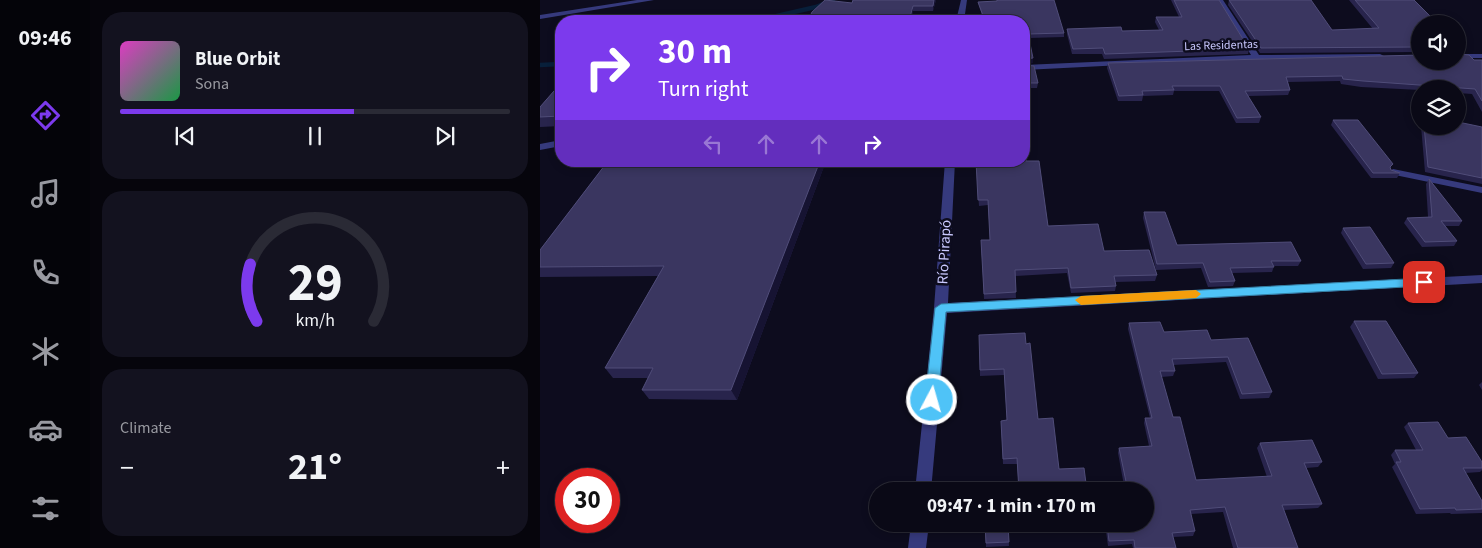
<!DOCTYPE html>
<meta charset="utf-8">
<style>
body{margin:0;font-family:"Source Sans 3",sans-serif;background:#13121f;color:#f1f3f6;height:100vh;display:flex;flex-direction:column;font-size:19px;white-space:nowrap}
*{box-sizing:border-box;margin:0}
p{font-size:16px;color:#999aa1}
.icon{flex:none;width:28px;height:28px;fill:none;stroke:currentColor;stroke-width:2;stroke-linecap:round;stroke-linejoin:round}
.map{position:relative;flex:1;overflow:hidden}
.side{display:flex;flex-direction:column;gap:12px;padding:12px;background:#06050c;width:450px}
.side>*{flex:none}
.banner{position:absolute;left:15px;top:15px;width:475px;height:152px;border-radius:20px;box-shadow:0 2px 8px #0003,0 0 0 1px #2a2a35;background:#7c3aed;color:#fff;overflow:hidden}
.controls{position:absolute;left:871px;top:15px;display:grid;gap:10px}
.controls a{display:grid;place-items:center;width:55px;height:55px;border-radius:50%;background:#0a0916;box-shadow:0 2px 8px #0003,0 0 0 1px #2a2a35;font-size:25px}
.speed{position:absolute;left:15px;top:468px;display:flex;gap:10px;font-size:25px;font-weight:700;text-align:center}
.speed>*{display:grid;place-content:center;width:65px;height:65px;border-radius:50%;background:#0a0916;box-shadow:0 2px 8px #0003,0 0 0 1px #2a2a35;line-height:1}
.speed .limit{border:8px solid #d22;background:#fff;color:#111}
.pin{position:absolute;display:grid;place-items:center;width:42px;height:42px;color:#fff;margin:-21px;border-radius:10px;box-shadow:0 2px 8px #0006}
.me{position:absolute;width:55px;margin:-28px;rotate:6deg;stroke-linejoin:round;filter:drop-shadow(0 0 4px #0008)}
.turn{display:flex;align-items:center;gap:18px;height:105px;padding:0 20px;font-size:22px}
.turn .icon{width:65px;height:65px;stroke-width:2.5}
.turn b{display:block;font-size:35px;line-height:42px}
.lanes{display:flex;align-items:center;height:48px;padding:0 20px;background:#0003;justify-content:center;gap:25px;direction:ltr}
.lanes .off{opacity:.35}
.big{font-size:38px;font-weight:700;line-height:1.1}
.side .card{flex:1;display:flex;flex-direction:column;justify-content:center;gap:8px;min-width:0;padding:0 18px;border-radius:20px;background:#13121f}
.side .dial{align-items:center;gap:0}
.dial svg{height:130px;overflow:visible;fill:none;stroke:#2a2a35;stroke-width:7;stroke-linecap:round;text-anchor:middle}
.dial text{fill:#f1f3f6;stroke:none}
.song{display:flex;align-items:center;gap:15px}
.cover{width:60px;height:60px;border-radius:8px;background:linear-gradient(135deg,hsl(310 70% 55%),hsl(140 70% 35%))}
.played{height:5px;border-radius:2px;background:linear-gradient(90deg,#7c3aed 60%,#2a2a35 60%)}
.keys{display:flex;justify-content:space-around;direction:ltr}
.heat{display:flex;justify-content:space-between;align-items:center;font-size:28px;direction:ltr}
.trip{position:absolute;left:329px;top:482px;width:285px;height:50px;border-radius:25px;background:#0a0916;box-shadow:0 2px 8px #0003,0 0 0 1px #2a2a35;font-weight:700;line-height:50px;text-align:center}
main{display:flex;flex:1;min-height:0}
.tabs{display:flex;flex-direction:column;width:90px;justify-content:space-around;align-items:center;background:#040409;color:#999aa1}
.tabs .icon{width:35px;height:35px}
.tabs .active{color:#7c3aed}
.tabs b{font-size:22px;color:#f1f3f6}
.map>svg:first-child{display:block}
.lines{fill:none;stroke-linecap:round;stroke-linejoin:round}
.stream{stroke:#081f3a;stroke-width:4.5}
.service{fill:#363a7d;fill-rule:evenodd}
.minor{fill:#363a7d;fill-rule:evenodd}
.wall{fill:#28244c}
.shaded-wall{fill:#161332}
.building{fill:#3a3660;stroke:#504d79}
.route{fill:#4fc3f7;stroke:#337fa1}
.slow{fill:#f59e0b}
.labels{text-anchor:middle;stroke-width:5;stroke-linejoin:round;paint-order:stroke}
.far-street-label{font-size:12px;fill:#cac9ff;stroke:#0d0c1e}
.street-label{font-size:15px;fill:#cac9ff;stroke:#0d0c1e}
</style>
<main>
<nav class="tabs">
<b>09:46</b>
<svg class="icon active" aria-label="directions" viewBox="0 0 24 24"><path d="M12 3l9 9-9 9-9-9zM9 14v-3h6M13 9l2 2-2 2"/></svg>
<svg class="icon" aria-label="music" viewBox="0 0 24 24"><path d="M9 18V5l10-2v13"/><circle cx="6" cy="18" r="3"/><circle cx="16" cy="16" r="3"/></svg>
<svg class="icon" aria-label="phone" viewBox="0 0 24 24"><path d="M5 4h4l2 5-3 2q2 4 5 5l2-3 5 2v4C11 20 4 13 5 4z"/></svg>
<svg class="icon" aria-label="climate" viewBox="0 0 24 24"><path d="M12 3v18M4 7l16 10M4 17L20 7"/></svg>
<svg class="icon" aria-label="car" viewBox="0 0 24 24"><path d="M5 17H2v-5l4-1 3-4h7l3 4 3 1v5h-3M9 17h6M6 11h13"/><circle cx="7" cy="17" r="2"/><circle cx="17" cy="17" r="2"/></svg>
<svg class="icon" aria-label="filters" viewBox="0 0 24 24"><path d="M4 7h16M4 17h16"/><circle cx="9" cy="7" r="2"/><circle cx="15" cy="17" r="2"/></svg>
</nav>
<section class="side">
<div class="card">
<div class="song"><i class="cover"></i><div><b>Blue Orbit</b><p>Sona</p></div></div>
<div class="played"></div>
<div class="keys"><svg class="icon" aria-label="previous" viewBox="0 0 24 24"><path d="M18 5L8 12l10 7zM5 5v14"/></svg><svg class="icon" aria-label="pause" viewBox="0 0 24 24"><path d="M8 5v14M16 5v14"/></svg><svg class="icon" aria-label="next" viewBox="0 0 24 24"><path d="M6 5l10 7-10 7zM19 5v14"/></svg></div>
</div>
<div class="card dial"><svg viewBox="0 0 100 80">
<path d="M14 69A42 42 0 1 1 86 69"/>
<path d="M14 69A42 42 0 0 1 10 34" stroke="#7c3aed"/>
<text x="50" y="56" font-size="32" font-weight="700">29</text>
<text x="50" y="72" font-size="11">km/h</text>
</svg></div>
<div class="card"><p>Climate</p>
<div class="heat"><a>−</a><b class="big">21°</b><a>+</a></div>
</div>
</section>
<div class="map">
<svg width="942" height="548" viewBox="0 0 942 548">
<rect width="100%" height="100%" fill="#0d0c1e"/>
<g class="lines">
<!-- stream -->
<g class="stream">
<polyline points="122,21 190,21"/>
<polyline points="214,21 276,7 293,0"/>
<polyline points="0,65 21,64"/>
</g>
<!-- service -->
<polygon class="service" points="853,169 942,187 942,193 850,174 849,172"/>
<!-- minor -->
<g class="minor">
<polygon points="97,0 114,0 0,19 0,15"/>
<polygon points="421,0 427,0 424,21 416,21"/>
<polygon points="677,0 683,0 719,55 840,54 844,56 840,58 662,61 484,70 484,65 711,55"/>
<rect x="918" y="54" width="24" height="4"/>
<polygon points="21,140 21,146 0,150 0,144"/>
<polygon points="405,161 415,161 408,303 942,275 942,283 407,313 391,491 375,491 394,308"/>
<polygon points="371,524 389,524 386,548 368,548"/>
</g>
</g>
<!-- wall -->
<g class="wall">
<polygon points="313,0 396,0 393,11 373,11 371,21 268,21 312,3"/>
<polygon points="631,0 679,0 709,49 708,54 564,59 562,54 532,54 527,34 527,29 582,31 619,30 615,22 616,17 639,17"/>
<polygon points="689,0 792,30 833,29 809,0 874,0 893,19 892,22 880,24 880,52 720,53 688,5"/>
<polygon points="438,2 524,33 524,37 489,38 493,63 484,64 484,21 444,21 439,6"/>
<polygon points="919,54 934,60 942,60 942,112 932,94 918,93 918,89 880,89 880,90 821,87 801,84 800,81 748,82 750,90 748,95 708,96 721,117 719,123 696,123 679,91 634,91 633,95 603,96 602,101 578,101 567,68 568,63"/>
<polygon points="484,65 498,83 497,88 487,88 488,96 484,96"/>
<polygon points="21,83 21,126 0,127 0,107"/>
<polygon points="793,120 850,168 851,170 860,173 857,178 831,178 791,125"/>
<polygon points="881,126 918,126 942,127 942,184 885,172"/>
<polygon points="68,161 286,161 197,400 109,399 102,390 108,378 73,378 65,368 118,276 0,277 0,250"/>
<polygon points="436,161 486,161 508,226 564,251 617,275 615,281 575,282 576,286 575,291 531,293 527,273 475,276 476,298 444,299 441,240 450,240 448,205 439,206"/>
<polygon points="889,179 922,221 919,226 905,226 917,241 914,246 882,247 864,223 867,218 888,217 886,184"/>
<polygon points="604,212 637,245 761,261 758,266 734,266 732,272 692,273 695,281 693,286 668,287 661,268 616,270 603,218"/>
<polygon points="803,228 854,263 851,268 823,269 801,233"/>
<polygon points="814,321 878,373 874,378 838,379 810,327"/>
<polygon points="589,323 624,332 671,340 732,392 729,398 700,399 686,362 633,365 635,371 633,376 621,377 633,417 656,480 727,477 717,448 720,443 782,462 778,467 766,468 782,504 778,508 744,510 758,548 693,548 683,512 651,514 655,531 653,536 633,537 636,548 593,548 592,544 568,546 565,524 605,524 605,491 585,491 578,453 579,448 609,446 604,423 605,418 610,418 588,329"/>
<polygon points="439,335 486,344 498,419 519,469 547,491 479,491 477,464 463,464 461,421 467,420 464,375 440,376"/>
<polygon points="942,382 942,390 939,385"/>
<polygon points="868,423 908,438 942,462 942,470 940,472 925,473 942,501 942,513 911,514 910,513 876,514 852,467 855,464 851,455 855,450 876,450 864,427"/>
<polygon points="445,524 468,524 469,546 446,547"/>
</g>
<!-- shaded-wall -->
<g class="shaded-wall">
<polygon points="394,0 396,0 393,11 393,6"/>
<polygon points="373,6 373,11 371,21 369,21"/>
<polygon points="493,58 493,63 484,64 484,59"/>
<polygon points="280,161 286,161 197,400 191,390"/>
</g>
<!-- building -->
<g class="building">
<polygon points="285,0 312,3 313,0 394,0 393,6 373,6 369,21 268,21 272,12"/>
<polygon points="457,0 514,0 524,33 488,34 493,58 484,59 484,21 445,21 438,2 457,1"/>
<polygon points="634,0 679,0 709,49 565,54 563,48 533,49 527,29 581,27 582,31 623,30 616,17 642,17"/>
<polygon points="689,0 771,0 792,30 839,28 815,0 874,0 893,19 889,19 894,24 880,24 880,47 721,48"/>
<polygon points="918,44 921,47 919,54 929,55 934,60 942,60 942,101 935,89 823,81 803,79 802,76 746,77 750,90 705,91 721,117 697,118 680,86 632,86 634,90 602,91 603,95 579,96 568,63 880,55 880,61 918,61"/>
<polygon points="484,65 494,66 498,83 486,83 488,90 484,91"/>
<polygon points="21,83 21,116 0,117 0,107"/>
<polygon points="793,120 818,120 853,164 850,167 851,170 860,173 833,173"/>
<polygon points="918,122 942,127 942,178 888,167 884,126 918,126"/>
<polygon points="484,141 486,161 499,161 508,226 558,224 564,251 609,250 617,275 574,276 576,286 531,288 528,268 475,270 476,292 444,294 441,240 450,240 448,200 438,200 436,161 484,161"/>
<polygon points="68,161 280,161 191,390 102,390 113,368 65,368 124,266 0,267 0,250"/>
<polygon points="889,179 922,221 901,221 917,241 885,242 867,218 892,217"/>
<polygon points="604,212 625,212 637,245 751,242 761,261 731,261 734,267 690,268 695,281 670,282 663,263 617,264"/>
<polygon points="830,227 854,263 826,264 803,228"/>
<polygon points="814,321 846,321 878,373 842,374"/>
<polygon points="620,322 624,332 667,330 671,340 708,338 732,392 702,394 688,357 632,359 635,371 620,371 633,417 640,417 656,480 732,476 720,443 772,440 782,462 764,463 782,504 742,505 758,548 698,548 685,507 650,510 655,531 632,533 636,548 595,548 594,540 569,541 567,524 605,524 605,491 588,491 579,448 612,446 605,418 612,418 589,323"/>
<polygon points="485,333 486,344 490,343 498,419 513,418 519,469 544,468 547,491 479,491 477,458 463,459 461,421 467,420 464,369 440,370 439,335"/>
<polygon points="898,422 908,438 926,437 942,462 942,468 923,468 942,501 942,509 916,510 915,508 880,509 856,462 861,462 855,450 883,450 868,423"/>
<polygon points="445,524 468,524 469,542 446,543"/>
</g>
<!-- route -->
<polygon class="route" points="884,278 890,282 884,286 406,312 398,400 396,404 387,404 385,400 395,308 401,304"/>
<!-- slow -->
<polygon class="slow" points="656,290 661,294 656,298 541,305 535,300 541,296"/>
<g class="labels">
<!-- far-street labels -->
<g class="far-street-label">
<text transform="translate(681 45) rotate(-2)" y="4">Las Residentas</text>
</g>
<!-- street labels -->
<g class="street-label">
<text transform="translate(404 252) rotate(-87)" y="5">Río Pirapó</text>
</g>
</g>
</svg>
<div class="controls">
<a><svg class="icon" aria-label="sound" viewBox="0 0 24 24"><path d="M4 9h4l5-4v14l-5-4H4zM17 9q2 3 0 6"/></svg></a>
<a><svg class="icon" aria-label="layers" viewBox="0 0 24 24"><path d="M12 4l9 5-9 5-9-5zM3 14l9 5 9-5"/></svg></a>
</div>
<div class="speed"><div class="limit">30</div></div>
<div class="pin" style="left:884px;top:282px;background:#d93025"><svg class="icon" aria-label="arrive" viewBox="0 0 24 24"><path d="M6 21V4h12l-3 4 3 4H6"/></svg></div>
<svg class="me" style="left:392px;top:400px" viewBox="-20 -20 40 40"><circle r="17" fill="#4fc3f7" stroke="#fff" stroke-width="3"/><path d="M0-11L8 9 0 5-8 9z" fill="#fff"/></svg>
<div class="trip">09:47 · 1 min · 170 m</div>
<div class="banner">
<div class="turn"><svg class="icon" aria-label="right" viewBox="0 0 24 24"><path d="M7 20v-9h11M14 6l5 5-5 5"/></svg><div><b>30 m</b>Turn right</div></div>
<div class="lanes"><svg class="icon off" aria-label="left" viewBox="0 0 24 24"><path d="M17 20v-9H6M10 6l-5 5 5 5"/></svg><svg class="icon off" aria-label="ahead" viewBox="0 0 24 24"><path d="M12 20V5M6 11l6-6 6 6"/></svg><svg class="icon off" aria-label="ahead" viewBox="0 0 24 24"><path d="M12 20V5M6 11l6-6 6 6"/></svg><svg class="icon" aria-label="right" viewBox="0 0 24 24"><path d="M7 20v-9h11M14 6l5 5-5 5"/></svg></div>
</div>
</div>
</main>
